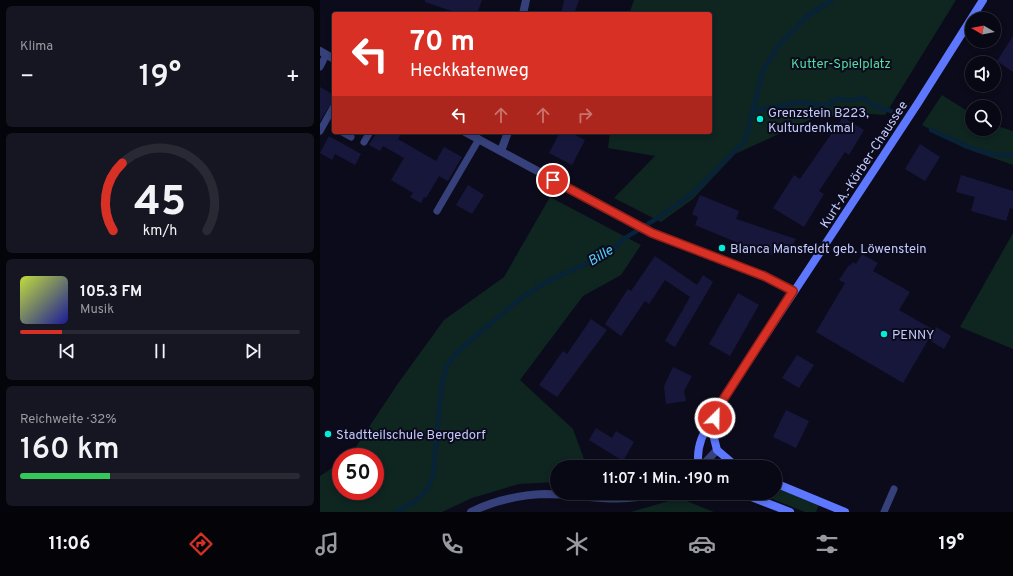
<!DOCTYPE html>
<html lang="de">
<meta charset="utf-8">
<style>
body{margin:0;font-family:Overpass,sans-serif;background:#161622;color:#f1f3f6;height:100vh;display:flex;flex-direction:column;font-size:15px;white-space:nowrap}
*{box-sizing:border-box;margin:0}
p{font-size:13px;color:#989aa0}
.icon{flex:none;width:22px;height:22px;fill:none;stroke:currentColor;stroke-width:2;stroke-linecap:round;stroke-linejoin:round}
.map{position:relative;flex:1;overflow:hidden}
.drawer{display:flex;flex-direction:column;gap:6px;padding:6px;background:#04040b;width:320px}
.drawer>*{flex:none}
.top-card{position:absolute;left:12px;top:12px;width:380px;height:122px;border-radius:4px;box-shadow:0 2px 6px #0003,0 0 0 1px #292934;background:#d93025;color:#fff;overflow:hidden}
.needle{width:26px;rotate:279deg}
.tools{position:absolute;left:645px;top:12px;display:grid;gap:8px}
.tools a{display:grid;place-items:center;width:36px;height:36px;border-radius:50%;background:#080814;box-shadow:0 2px 6px #0003,0 0 0 1px #292934;font-size:20px}
.speed{position:absolute;left:12px;top:448px;display:flex;gap:8px;font-size:20px;font-weight:700;text-align:center}
.speed>*{display:grid;place-content:center;width:52px;height:52px;border-radius:50%;background:#080814;box-shadow:0 2px 6px #0003,0 0 0 1px #292934;line-height:1}
.speed .limit{border:6px solid #d22;background:#fff;color:#111}
.pin{position:absolute;display:grid;place-items:center;width:34px;height:34px;color:#fff;margin:-17px;border:2px solid #fff;border-radius:50%;box-shadow:0 1px 4px #0007}
.me{position:absolute;width:44px;margin:-22px;rotate:23deg;stroke-linejoin:round;filter:drop-shadow(0 0 3px #0008)}
.turn{display:flex;align-items:center;gap:14px;height:84px;padding:0 12px;font-size:18px}
.turn .icon{width:52px;height:52px;stroke-width:2.5}
.turn b{display:block;font-size:28px;line-height:34px}
.lanes{display:flex;align-items:center;height:38px;padding:0 12px;background:#0003;justify-content:center;gap:20px;direction:ltr}
.lanes .off{opacity:.35}
.big{font-size:30px;font-weight:600;line-height:1.1}
.drawer .tile{flex:1;display:flex;flex-direction:column;justify-content:center;gap:6px;min-width:0;padding:0 14px;border-radius:6px;background:#161622}
.drawer .dial{align-items:center;gap:0}
.dial svg{height:104px;overflow:visible;fill:none;stroke:#292934;stroke-width:7;stroke-linecap:round;text-anchor:middle}
.dial text{fill:#f1f3f6;stroke:none}
.song{display:flex;align-items:center;gap:12px}
.cover{width:48px;height:48px;border-radius:6px;background:linear-gradient(135deg,hsl(70 70% 55%),hsl(240 70% 35%))}
.played{height:4px;border-radius:2px;background:linear-gradient(90deg,#d93025 15%,#292934 15%)}
.keys{display:flex;justify-content:space-around;direction:ltr}
.heat{display:flex;justify-content:space-between;align-items:center;font-size:22px;direction:ltr}
.charge{height:6px;border-radius:3px;background:linear-gradient(90deg,#34c759 32%,#292934 0)}
.trip{position:absolute;left:230px;top:460px;width:232px;height:40px;border-radius:20px;background:#080814;box-shadow:0 2px 6px #0003,0 0 0 1px #292934;font-weight:600;line-height:40px;text-align:center}
.tab-bar{display:flex;height:64px;justify-content:space-around;align-items:center;background:#030308;color:#989aa0}
.tab-bar .icon{width:28px;height:28px}
.tab-bar .selected{color:#d93025}
.tab-bar b{font-size:18px;color:#f1f3f6}
main{display:flex;flex:1;min-height:0}
.map>svg:first-child{display:block}
.green{fill:#0e2520}
.lines{fill:none;stroke-linecap:round;stroke-linejoin:round}
.stream{stroke:#082237;stroke-width:4.5}
.building{fill:#17173c}
.lane{stroke:#36407a;stroke-width:7}
.street{stroke:#36407a;stroke-width:8}
.secondary{stroke:#5d78fe;stroke-width:8}
.route-casing{stroke:#8d1f18;stroke-width:10}
.route{stroke:#d93025;stroke-width:7}
.poi-dot{fill:#01efd8;stroke:#0b0b1b;stroke-width:1.5}
.labels{text-anchor:middle;stroke-width:4;stroke-linejoin:round;paint-order:stroke}
.park-label{font-size:13px;fill:#53dda0;stroke:#0b0b1b}
.poi-label{font-size:13px;fill:#c5caff;stroke:#0b0b1b;text-anchor:start}
.street-label{font-size:13px;fill:#c5caff;stroke:#0b0b1b}
.water-label{font-size:14px;font-style:italic;fill:#54d0fe;stroke:#0b0b1b}
</style>
<main>
<section class="drawer">
<div class="tile"><p>Klima</p>
<div class="heat"><a>−</a><b class="big">19°</b><a>+</a></div>
</div>
<div class="tile dial"><svg viewBox="0 0 100 80">
<path d="M14 69A42 42 0 1 1 86 69"/>
<path d="M14 69A42 42 0 0 1 21 17" stroke="#d93025"/>
<text x="50" y="56" font-size="32" font-weight="700">45</text>
<text x="50" y="72" font-size="11">km/h</text>
</svg></div>
<div class="tile">
<div class="song"><i class="cover"></i><div><b>105.3 FM</b><p>Musik</p></div></div>
<div class="played"></div>
<div class="keys"><svg class="icon" aria-label="previous" viewBox="0 0 24 24"><path d="M18 5L8 12l10 7zM5 5v14"/></svg><svg class="icon" aria-label="pause" viewBox="0 0 24 24"><path d="M8 5v14M16 5v14"/></svg><svg class="icon" aria-label="next" viewBox="0 0 24 24"><path d="M6 5l10 7-10 7zM19 5v14"/></svg></div>
</div>
<div class="tile"><p>Reichweite · 32%</p><b class="big">160 km</b><div class="charge"></div></div>
</section>
<div class="map">
<svg width="693" height="512" viewBox="0 0 693 512">
<rect width="100%" height="100%" fill="#0b0b1b"/>
<!-- green -->
<g class="green">
<polygon points="314,0 636,0 565,115 537,113 494,118 415,154 373,199 341,222 294,198 335,156 288,148 290,132 390,132 390,14 309,14"/>
<polygon points="622,95 652,114 652,129 674,129 674,125 693,131 693,165 644,148 602,125"/>
<polygon points="230,197 321,245 301,275 263,296 200,380 253,429 267,467 237,467 237,482 199,484 152,498 122,512 0,512 0,476 21,462 21,491 55,491 55,457 29,457 79,382 124,320 184,277"/>
<polygon points="693,233 693,349 640,327"/>
<polygon points="455,487 499,505 496,512 485,512 437,493 455,493"/>
<polygon points="359,498 394,512 311,512"/>
</g>
<g class="lines">
<!-- stream -->
<g class="stream">
<polyline points="433,111 479,102 502,105 508,104 516,99 535,100 542,97 554,106 571,111"/>
<path d="M611 130C636 141 665 158 693 155"/>
<path d="M76 512C96 501 104 499 113 476L122 382 127 365 138 351 200 299 224 283 289 253 305 238 341 216 373 193 425 141 443 71 458 46 486 17 512 0"/>
</g>
</g>
<!-- building -->
<g class="building">
<polygon points="105,0 162,0 157,14 140,14 105,2"/>
<polygon points="244,0 259,0 254,14 241,14"/>
<polygon points="693,36 693,72 677,61"/>
<polygon points="0,87 14,95 14,99 0,121"/>
<polygon points="523,117 544,130 529,155 525,152 499,191 504,194 484,227 453,208 474,175 480,179"/>
<polygon points="57,132 82,132 78,139 116,161 124,147 142,157 128,181 119,176 106,198 104,197 101,203 90,197 93,193 71,180 84,158 63,146 60,151 49,145"/>
<polygon points="240,132 250,132 265,140 252,165 229,153"/>
<polygon points="9,136 41,154 35,165 15,154 12,160 0,153"/>
<polygon points="600,144 620,157 605,181 585,169"/>
<polygon points="641,175 693,191 693,209 690,208 686,221 651,211 655,197 636,192"/>
<polygon points="148,185 164,195 152,214 136,205"/>
<polygon points="380,195 419,211 416,219 476,239 471,248 459,254 447,255 375,225 378,217 372,214"/>
<polygon points="542,254 558,263 553,271 590,292 579,310 614,330 583,383 496,332 525,283 519,280 529,265 530,266 533,262 536,264"/>
<polygon points="335,256 377,285 383,275 393,282 355,347 345,341 370,297 345,280 329,304 325,301 301,336 285,324 308,289 311,291"/>
<polygon points="418,293 439,305 410,356 389,344"/>
<polygon points="271,319 287,330 237,397 219,385 243,351 247,354"/>
<polygon points="616,327 631,336 624,349 609,340"/>
<polygon points="477,355 494,365 479,388 462,378"/>
<polygon points="353,367 372,376 364,391 366,401 346,404 344,386"/>
<polygon points="466,410 489,421 476,448 453,437"/>
<polygon points="276,428 292,438 296,431 314,442 303,461 269,440"/>
</g>
<g class="lines">
<!-- lane -->
<g class="lane">
<polyline points="0,67 6,55"/>
<polyline points="0,131 14,106"/>
<polyline points="22,132 31,137"/>
<polyline points="44,142 50,132"/>
<polyline points="117,211 159,139"/>
<polyline points="564,512 574,489"/>
</g>
<!-- street -->
<g class="street">
<polyline points="203,14 206,0"/>
<polyline points="0,51 14,59"/>
<polyline points="145,132 333,233 444,276 473,291"/>
<polyline points="181,151 188,132"/>
<polyline points="381,467 397,450"/>
<path d="M151 512C173 501 200 495 225 494 262 494 298 505 335 493"/>
</g>
<!-- secondary -->
<g class="secondary">
<polyline points="396,414 394,438 397,450 417,467"/>
<path d="M379 467C374 444 388 425 399 406L598 103 663 0"/>
<polyline points="455,483 525,512"/>
<polyline points="421,493 470,512"/>
</g>
</g>
<g class="lines">
<!-- route casing -->
<g class="route-casing">
<polyline id="route" points="233,180 332,233 444,276 473,291 399,406 395,418"/>
</g>
<!-- route -->
<use href="#route" class="route"/>
</g>
<!-- markers -->
<g class="poi-dot">
<circle cx="440" cy="119" r="4"/>
<circle cx="402" cy="248" r="4"/>
<circle cx="564" cy="334" r="4"/>
<circle cx="8" cy="434" r="4"/>
</g>
<g class="labels">
<!-- park labels -->
<g class="park-label">
<text x="521" y="68">Kutter-Spielplatz</text>
</g>
<!-- poi labels -->
<g class="poi-label">
<text x="448" y="117">Grenzstein B223,<tspan x="448" dy="15">Kulturdenkmal</tspan></text>
<text x="410" y="253">Blanca Mansfeldt geb. Löwenstein</text>
<text x="572" y="339">PENNY</text>
<text x="16" y="439">Stadtteilschule Bergedorf</text>
</g>
<!-- street labels -->
<g class="street-label">
<text transform="translate(543 164) rotate(-57)" y="5">Kurt-A.-Körber-Chaussee</text>
</g>
<!-- water labels -->
<g class="water-label">
<text transform="translate(280 255) rotate(-31)" y="5">Bille</text>
</g>
</g>
</svg>
<div class="tools">
<a><svg class="needle" viewBox="-14 -14 28 28"><path d="M0-13l5 13h-10z" fill="#e53935"/><path d="M0 13l5-13h-10z" fill="#989aa0"/></svg></a>
<a><svg class="icon" aria-label="sound" viewBox="0 0 24 24"><path d="M4 9h4l5-4v14l-5-4H4zM17 9q2 3 0 6"/></svg></a>
<a><svg class="icon" aria-label="search" viewBox="0 0 24 24"><circle cx="10" cy="10" r="6"/><path d="M15 15l6 6"/></svg></a>
</div>
<div class="speed"><div class="limit">50</div></div>
<div class="pin" style="left:233px;top:180px;background:#d93025"><svg class="icon" aria-label="arrive" viewBox="0 0 24 24"><path d="M6 21V4h12l-3 4 3 4H6"/></svg></div>
<svg class="me" style="left:395px;top:418px" viewBox="-20 -20 40 40"><circle r="17" fill="#d93025" stroke="#fff" stroke-width="3"/><path d="M0-11L8 9 0 5-8 9z" fill="#fff"/></svg>
<div class="trip">11:07 · 1 Min. · 190 m</div>
<div class="top-card">
<div class="turn"><svg class="icon" aria-label="left" viewBox="0 0 24 24"><path d="M17 20v-9H6M10 6l-5 5 5 5"/></svg><div><b>70 m</b>Heckkatenweg</div></div>
<div class="lanes"><svg class="icon" aria-label="left" viewBox="0 0 24 24"><path d="M17 20v-9H6M10 6l-5 5 5 5"/></svg><svg class="icon off" aria-label="ahead" viewBox="0 0 24 24"><path d="M12 20V5M6 11l6-6 6 6"/></svg><svg class="icon off" aria-label="ahead" viewBox="0 0 24 24"><path d="M12 20V5M6 11l6-6 6 6"/></svg><svg class="icon off" aria-label="right" viewBox="0 0 24 24"><path d="M7 20v-9h11M14 6l5 5-5 5"/></svg></div>
</div>
</div>
</main>
<nav class="tab-bar">
<b>11:06</b>
<svg class="icon selected" aria-label="directions" viewBox="0 0 24 24"><path d="M12 3l9 9-9 9-9-9zM9 14v-3h6M13 9l2 2-2 2"/></svg>
<svg class="icon" aria-label="music" viewBox="0 0 24 24"><path d="M9 18V5l10-2v13"/><circle cx="6" cy="18" r="3"/><circle cx="16" cy="16" r="3"/></svg>
<svg class="icon" aria-label="phone" viewBox="0 0 24 24"><path d="M5 4h4l2 5-3 2q2 4 5 5l2-3 5 2v4C11 20 4 13 5 4z"/></svg>
<svg class="icon" aria-label="climate" viewBox="0 0 24 24"><path d="M12 3v18M4 7l16 10M4 17L20 7"/></svg>
<svg class="icon" aria-label="car" viewBox="0 0 24 24"><path d="M5 17H2v-5l4-1 3-4h7l3 4 3 1v5h-3M9 17h6M6 11h13"/><circle cx="7" cy="17" r="2"/><circle cx="17" cy="17" r="2"/></svg>
<svg class="icon" aria-label="filters" viewBox="0 0 24 24"><path d="M4 7h16M4 17h16"/><circle cx="9" cy="7" r="2"/><circle cx="15" cy="17" r="2"/></svg>
<b>19°</b>
</nav>
